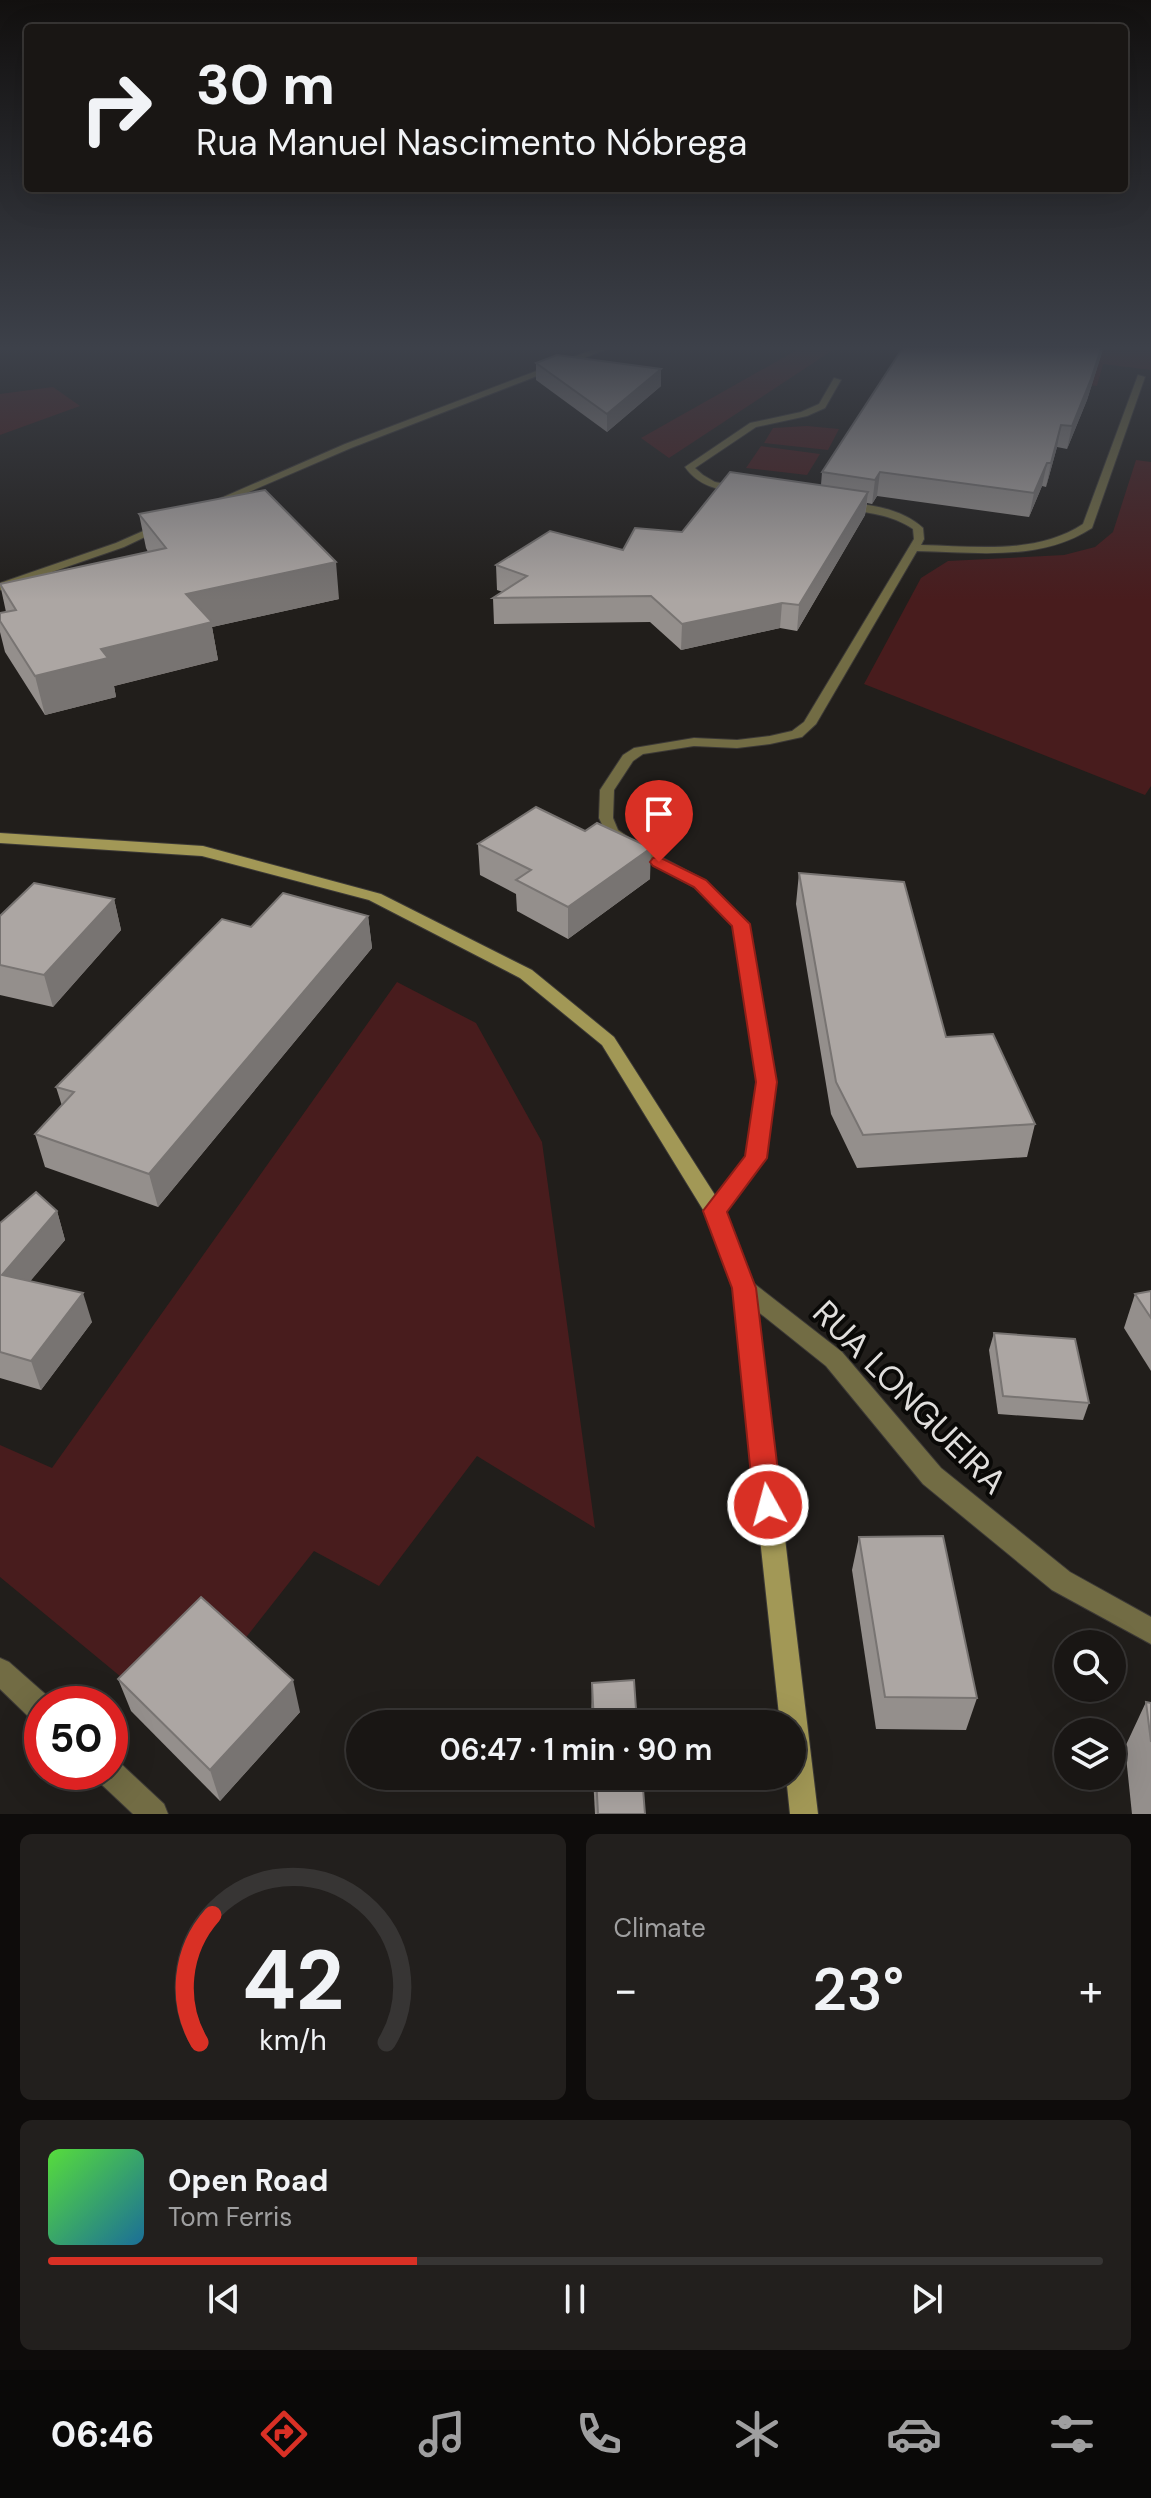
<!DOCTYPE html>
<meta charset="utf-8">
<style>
body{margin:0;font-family:"DM Sans",sans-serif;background:#221f1d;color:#f1f3f6;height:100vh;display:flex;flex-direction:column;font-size:30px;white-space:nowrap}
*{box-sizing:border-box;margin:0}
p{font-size:26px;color:#9f9fa0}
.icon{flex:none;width:44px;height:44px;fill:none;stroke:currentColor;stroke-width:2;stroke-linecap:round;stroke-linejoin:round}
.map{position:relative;height:1814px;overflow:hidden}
.details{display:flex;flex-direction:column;gap:20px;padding:20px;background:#0e0c0b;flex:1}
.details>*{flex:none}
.hud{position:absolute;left:24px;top:24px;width:1104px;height:168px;border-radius:8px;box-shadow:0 8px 32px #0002,0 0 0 2px #373534;background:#191614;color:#f1f3f6;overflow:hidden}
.tools{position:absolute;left:1054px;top:1630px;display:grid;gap:16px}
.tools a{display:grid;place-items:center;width:72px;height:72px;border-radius:50%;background:#191614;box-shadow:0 8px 32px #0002,0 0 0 2px #373534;font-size:40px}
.speed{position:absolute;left:24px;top:1686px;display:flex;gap:16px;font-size:40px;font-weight:700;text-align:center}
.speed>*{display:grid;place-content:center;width:104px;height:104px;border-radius:50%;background:#191614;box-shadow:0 8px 32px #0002,0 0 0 2px #373534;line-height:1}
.speed .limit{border:12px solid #d22;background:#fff;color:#111}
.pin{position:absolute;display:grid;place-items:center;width:68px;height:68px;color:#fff;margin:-82px -34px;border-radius:50% 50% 50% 0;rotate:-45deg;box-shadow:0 0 8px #0007}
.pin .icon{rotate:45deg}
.me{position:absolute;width:88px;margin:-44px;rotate:353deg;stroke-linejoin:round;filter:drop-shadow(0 0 6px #0008)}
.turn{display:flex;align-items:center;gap:28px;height:168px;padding:0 40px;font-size:36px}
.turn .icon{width:104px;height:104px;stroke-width:2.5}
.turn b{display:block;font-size:56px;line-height:68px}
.big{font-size:60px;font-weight:600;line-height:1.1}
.details .widget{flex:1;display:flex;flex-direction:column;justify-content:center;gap:12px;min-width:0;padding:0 28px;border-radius:12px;background:#221f1d}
.details .dial{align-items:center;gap:0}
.dial svg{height:208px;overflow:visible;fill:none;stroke:#373534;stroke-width:7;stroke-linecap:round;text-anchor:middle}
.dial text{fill:#f1f3f6;stroke:none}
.song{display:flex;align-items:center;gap:24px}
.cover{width:96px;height:96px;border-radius:12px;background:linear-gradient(135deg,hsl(110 70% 55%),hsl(200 70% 35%))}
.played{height:8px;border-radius:4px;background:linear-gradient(90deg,#d93025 35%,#373534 35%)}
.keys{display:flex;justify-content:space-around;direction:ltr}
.heat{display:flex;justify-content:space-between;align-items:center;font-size:44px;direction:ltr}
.details .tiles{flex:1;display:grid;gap:20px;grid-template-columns:1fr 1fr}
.widget:last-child{grid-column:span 2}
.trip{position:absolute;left:346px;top:1710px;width:460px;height:80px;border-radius:40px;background:#191614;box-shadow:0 8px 32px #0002,0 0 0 2px #373534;font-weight:600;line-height:80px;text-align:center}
.tabs{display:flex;height:128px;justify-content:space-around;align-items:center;background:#0a0908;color:#9f9fa0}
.tabs .icon{width:56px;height:56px}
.tabs .active{color:#d93025}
.tabs b{font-size:36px;color:#f1f3f6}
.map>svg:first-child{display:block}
.green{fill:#481c1d}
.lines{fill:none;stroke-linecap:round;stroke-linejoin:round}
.service-casing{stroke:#3c3936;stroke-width:2}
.minor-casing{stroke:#3c3936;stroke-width:2}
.secondary-casing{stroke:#3c3936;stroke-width:2}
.service{fill:#726c44;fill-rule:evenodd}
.minor{fill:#726c44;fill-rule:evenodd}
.secondary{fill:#a29856;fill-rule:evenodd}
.wall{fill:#948f8c}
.shaded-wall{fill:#787472}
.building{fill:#aca6a3;stroke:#787472;stroke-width:2}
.route{fill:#d93025;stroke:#8d1f18;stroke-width:2}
.labels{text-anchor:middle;stroke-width:8;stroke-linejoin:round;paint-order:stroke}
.near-street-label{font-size:34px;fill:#e0dedc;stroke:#0a0907}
</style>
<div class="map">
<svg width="1151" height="1814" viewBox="0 0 1151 1814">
<rect width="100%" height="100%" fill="#211e1b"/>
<!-- green -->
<g class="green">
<polygon points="804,346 839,346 669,458 641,438"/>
<polygon points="1047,346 1151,350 1151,370 1103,364 1097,386 1032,377"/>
<polygon points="53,387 80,406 0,435 0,394"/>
<polygon points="807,426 839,429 828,450 764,443 773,428"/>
<polygon points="761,446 820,454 807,475 746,468"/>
<polygon points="1136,460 1151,462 1151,786 1145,795 864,684 921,578 948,561 1064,555 1095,547 1113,532"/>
<polygon points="397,982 476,1023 542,1142 595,1528 477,1456 379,1586 314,1551 178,1724 0,1577 0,1445 52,1468"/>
</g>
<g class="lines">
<!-- service casing -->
<g class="service-casing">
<g id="service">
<polygon points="602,346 615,346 351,448 214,507 205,505 345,444"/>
<polygon points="159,524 168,526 124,547 0,590 0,583 116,543"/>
</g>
</g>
<!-- minor casing -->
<g class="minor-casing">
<g id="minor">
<path d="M1138 375 1145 377 1092 528C1040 562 976 552 917 551L816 724 802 737 770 744 737 748 694 746 643 754 633 761 614 790 613 818 618 830 644 848 706 881 749 924 776 1082 766 1158 722 1216 715 1219 708 1216 705 1211 708 1206 746 1156 758 1082 733 925 694 887 634 854 607 835 599 818 600 790 623 755 634 748 694 738 737 740 770 736 792 731 804 722 914 539 913 529C891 514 867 513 841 508V504C868 502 904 510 923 528L924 539 921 545C975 546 1036 555 1083 524Z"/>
<path d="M834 378 841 380 825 408 807 416 756 427 695 468 703 475 715 482 743 487V491C721 492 698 486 685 467L750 423 801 412 819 404Z"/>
<polygon points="744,1279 752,1282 842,1352 941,1468 1070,1572 1151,1617 1151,1644 1052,1590 923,1484 826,1366 736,1294 733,1288 736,1282"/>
<polygon points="0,1658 9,1662 52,1700 53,1704 42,1704 42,1724 32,1720 0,1689"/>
<polygon points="110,1758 119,1762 164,1804 168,1814 133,1814 99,1782 95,1772 110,1772"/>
</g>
</g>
<!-- secondary casing -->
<g class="secondary-casing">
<polygon id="secondary" points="0,833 203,846 381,894 532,970 614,1037 722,1206 755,1288 818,1814 790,1814 786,1776 792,1776 792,1724 780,1724 733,1288 705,1213 602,1045 520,978 369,900 202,856 0,843"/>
</g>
<!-- service -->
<use href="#service" class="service"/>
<!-- minor -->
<use href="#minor" class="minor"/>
<!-- secondary -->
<use href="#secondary" class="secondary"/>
</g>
<!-- wall -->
<g class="wall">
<polygon points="904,346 1104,346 1087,400 1067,449 1057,447 1046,487 1042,486 1029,517 877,496 872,504 867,503 865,515 797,631 780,628 681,650 650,622 494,624 493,598 503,592 497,590 496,565 623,550 682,532 821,485 822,472"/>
<polygon points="536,363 661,386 607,432 536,380"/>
<polygon points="139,514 339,599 212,627 218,660 114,686 116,697 45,715 5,652 0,632 0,613 6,612 0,584 148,552 146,548"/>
<polygon points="478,844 650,879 568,939 517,911 516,894 480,875"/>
<polygon points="799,873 946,1037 1035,1124 1027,1157 857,1168 831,1114 796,904"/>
<polygon points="114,899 121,930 53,1007 0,995 0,916"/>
<polygon points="368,916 372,948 158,1207 45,1167 35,1134 62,1106 56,1087 251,927"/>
<polygon points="57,1211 65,1240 30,1281 92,1322 41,1390 0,1378 0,1223"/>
<polygon points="1151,1291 1151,1371 1124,1328 1135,1294"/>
<polygon points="994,1333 1089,1403 1083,1420 998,1414 989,1350"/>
<polygon points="859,1537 977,1698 966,1730 876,1729 852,1570"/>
<polygon points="118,1679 300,1712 220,1801 131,1711"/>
<polygon points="592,1683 637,1724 591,1724"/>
<polygon points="1146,1702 1151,1703 1151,1814 1132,1814 1125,1747"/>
<polygon points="593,1776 642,1776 645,1814 595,1814"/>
</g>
<!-- shaded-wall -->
<g class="shaded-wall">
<polygon points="1102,346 1104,346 1087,400 1067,449 1072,426"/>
<polygon points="661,369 661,386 607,432 607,414"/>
<polygon points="1061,425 1057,447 1046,487 1051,463"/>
<polygon points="1047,463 1042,486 1029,517 1034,493"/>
<polygon points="880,472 877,496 872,504 875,480"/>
<polygon points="868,492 865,515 797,631 799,605"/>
<polygon points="336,562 339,599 212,627 218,660 114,686 116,697 45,715 35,676 101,649 186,594"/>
<polygon points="782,603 780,628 681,650 682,624"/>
<polygon points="651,848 650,879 568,939 568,907"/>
<polygon points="114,899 121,930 53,1007 44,975"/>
<polygon points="368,916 372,948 158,1207 149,1174"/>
<polygon points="57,1211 65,1240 12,1303 2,1275"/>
<polygon points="83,1293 92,1322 41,1390 31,1361"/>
<polygon points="293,1680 300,1712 220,1801 210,1770"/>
</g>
<!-- building -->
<g class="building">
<polygon points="904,346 1102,346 1091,379 1072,426 1061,425 1051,463 1047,463 1034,493 880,472 875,480 822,472"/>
<polygon points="557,355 661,369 607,414 536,363"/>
<polygon points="730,472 868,492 799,605 782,603 682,624 651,596 493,598 527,576 496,565 550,531 623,550 635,528 682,532"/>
<polygon points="265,490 336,562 186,594 212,622 101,649 108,658 35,676 0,621 0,613 16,610 0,584 166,548 139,514"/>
<polygon points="536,807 585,831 597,823 651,848 568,907 516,880 531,870 478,844"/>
<polygon points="799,873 904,882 946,1037 993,1034 1035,1124 863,1135 836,1082"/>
<polygon points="34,883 114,899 44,975 0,965 0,916"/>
<polygon points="283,893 368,916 149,1174 35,1134 74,1092 56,1087 222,919 251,927"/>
<polygon points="36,1192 57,1211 2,1275 83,1293 31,1361 0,1352 0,1223"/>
<polygon points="1151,1291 1151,1318 1135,1294"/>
<polygon points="994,1333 1075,1339 1089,1403 1003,1396"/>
<polygon points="943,1536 977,1698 885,1697 859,1537"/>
<polygon points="201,1597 293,1680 210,1770 118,1679"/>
<polygon points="634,1680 637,1724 594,1724 592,1683"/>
<polygon points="1146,1702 1151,1703 1151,1742"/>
<polygon points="596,1776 642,1776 645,1814 598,1814"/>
</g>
<!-- sky -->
<linearGradient id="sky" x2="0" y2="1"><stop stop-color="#12100f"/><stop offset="0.58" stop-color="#3d414a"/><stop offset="1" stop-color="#3d414a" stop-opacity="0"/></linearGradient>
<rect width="1151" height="600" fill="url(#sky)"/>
<!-- route -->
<polygon class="route" points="659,857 706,880 750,924 777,1082 767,1158 727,1212 756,1288 782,1505 778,1514 768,1517 759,1514 754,1505 732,1288 703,1211 745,1156 756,1082 732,926 694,887 653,866 650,862 653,858"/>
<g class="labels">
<!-- near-street labels -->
<g class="near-street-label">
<text transform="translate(910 1397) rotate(45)" y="12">RUA LONGUEIRA</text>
</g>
</g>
</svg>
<div class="tools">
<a><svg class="icon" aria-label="search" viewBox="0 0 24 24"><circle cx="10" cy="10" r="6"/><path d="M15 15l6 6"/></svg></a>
<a><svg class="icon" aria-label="layers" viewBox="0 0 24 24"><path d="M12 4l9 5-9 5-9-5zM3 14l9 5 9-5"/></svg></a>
</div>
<div class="speed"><div class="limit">50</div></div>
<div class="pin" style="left:659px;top:862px;background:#d93025"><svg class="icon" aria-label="arrive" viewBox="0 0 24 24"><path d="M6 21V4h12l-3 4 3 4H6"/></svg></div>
<svg class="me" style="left:768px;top:1505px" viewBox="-20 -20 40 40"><circle r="17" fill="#d93025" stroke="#fff" stroke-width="3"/><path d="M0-11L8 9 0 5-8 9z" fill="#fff"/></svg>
<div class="trip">06:47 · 1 min · 90 m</div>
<div class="hud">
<div class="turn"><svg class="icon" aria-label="right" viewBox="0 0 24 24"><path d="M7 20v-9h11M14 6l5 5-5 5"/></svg><div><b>30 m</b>Rua Manuel Nascimento Nóbrega</div></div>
</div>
</div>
<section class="details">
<div class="tiles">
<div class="widget dial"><svg viewBox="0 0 100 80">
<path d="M14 69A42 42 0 1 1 86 69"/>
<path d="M14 69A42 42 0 0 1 19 20" stroke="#d93025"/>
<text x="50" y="56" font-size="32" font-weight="700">42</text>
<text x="50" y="72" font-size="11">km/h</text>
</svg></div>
<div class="widget"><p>Climate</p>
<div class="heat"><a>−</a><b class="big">23°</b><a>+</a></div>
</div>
<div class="widget">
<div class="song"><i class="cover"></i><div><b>Open Road</b><p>Tom Ferris</p></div></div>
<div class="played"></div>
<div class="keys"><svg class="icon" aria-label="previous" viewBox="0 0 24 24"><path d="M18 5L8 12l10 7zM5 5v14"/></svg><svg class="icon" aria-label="pause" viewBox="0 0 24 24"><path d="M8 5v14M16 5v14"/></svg><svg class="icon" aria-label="next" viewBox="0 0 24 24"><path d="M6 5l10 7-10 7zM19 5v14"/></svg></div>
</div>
</div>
</section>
<nav class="tabs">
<b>06:46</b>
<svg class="icon active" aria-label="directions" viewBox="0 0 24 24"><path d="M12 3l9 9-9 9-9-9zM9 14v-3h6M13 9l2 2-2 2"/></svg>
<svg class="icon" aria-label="music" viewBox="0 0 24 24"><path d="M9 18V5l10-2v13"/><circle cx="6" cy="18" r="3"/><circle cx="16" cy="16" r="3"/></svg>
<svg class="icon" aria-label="phone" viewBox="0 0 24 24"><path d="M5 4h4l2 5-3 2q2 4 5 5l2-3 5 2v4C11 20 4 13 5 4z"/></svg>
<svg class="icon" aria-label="climate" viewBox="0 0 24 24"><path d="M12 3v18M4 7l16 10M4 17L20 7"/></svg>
<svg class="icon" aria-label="car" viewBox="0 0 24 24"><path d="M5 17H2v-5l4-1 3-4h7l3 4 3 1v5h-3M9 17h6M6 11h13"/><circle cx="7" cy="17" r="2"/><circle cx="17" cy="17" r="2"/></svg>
<svg class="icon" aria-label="filters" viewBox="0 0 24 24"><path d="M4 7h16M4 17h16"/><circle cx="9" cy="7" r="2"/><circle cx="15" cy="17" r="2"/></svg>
</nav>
